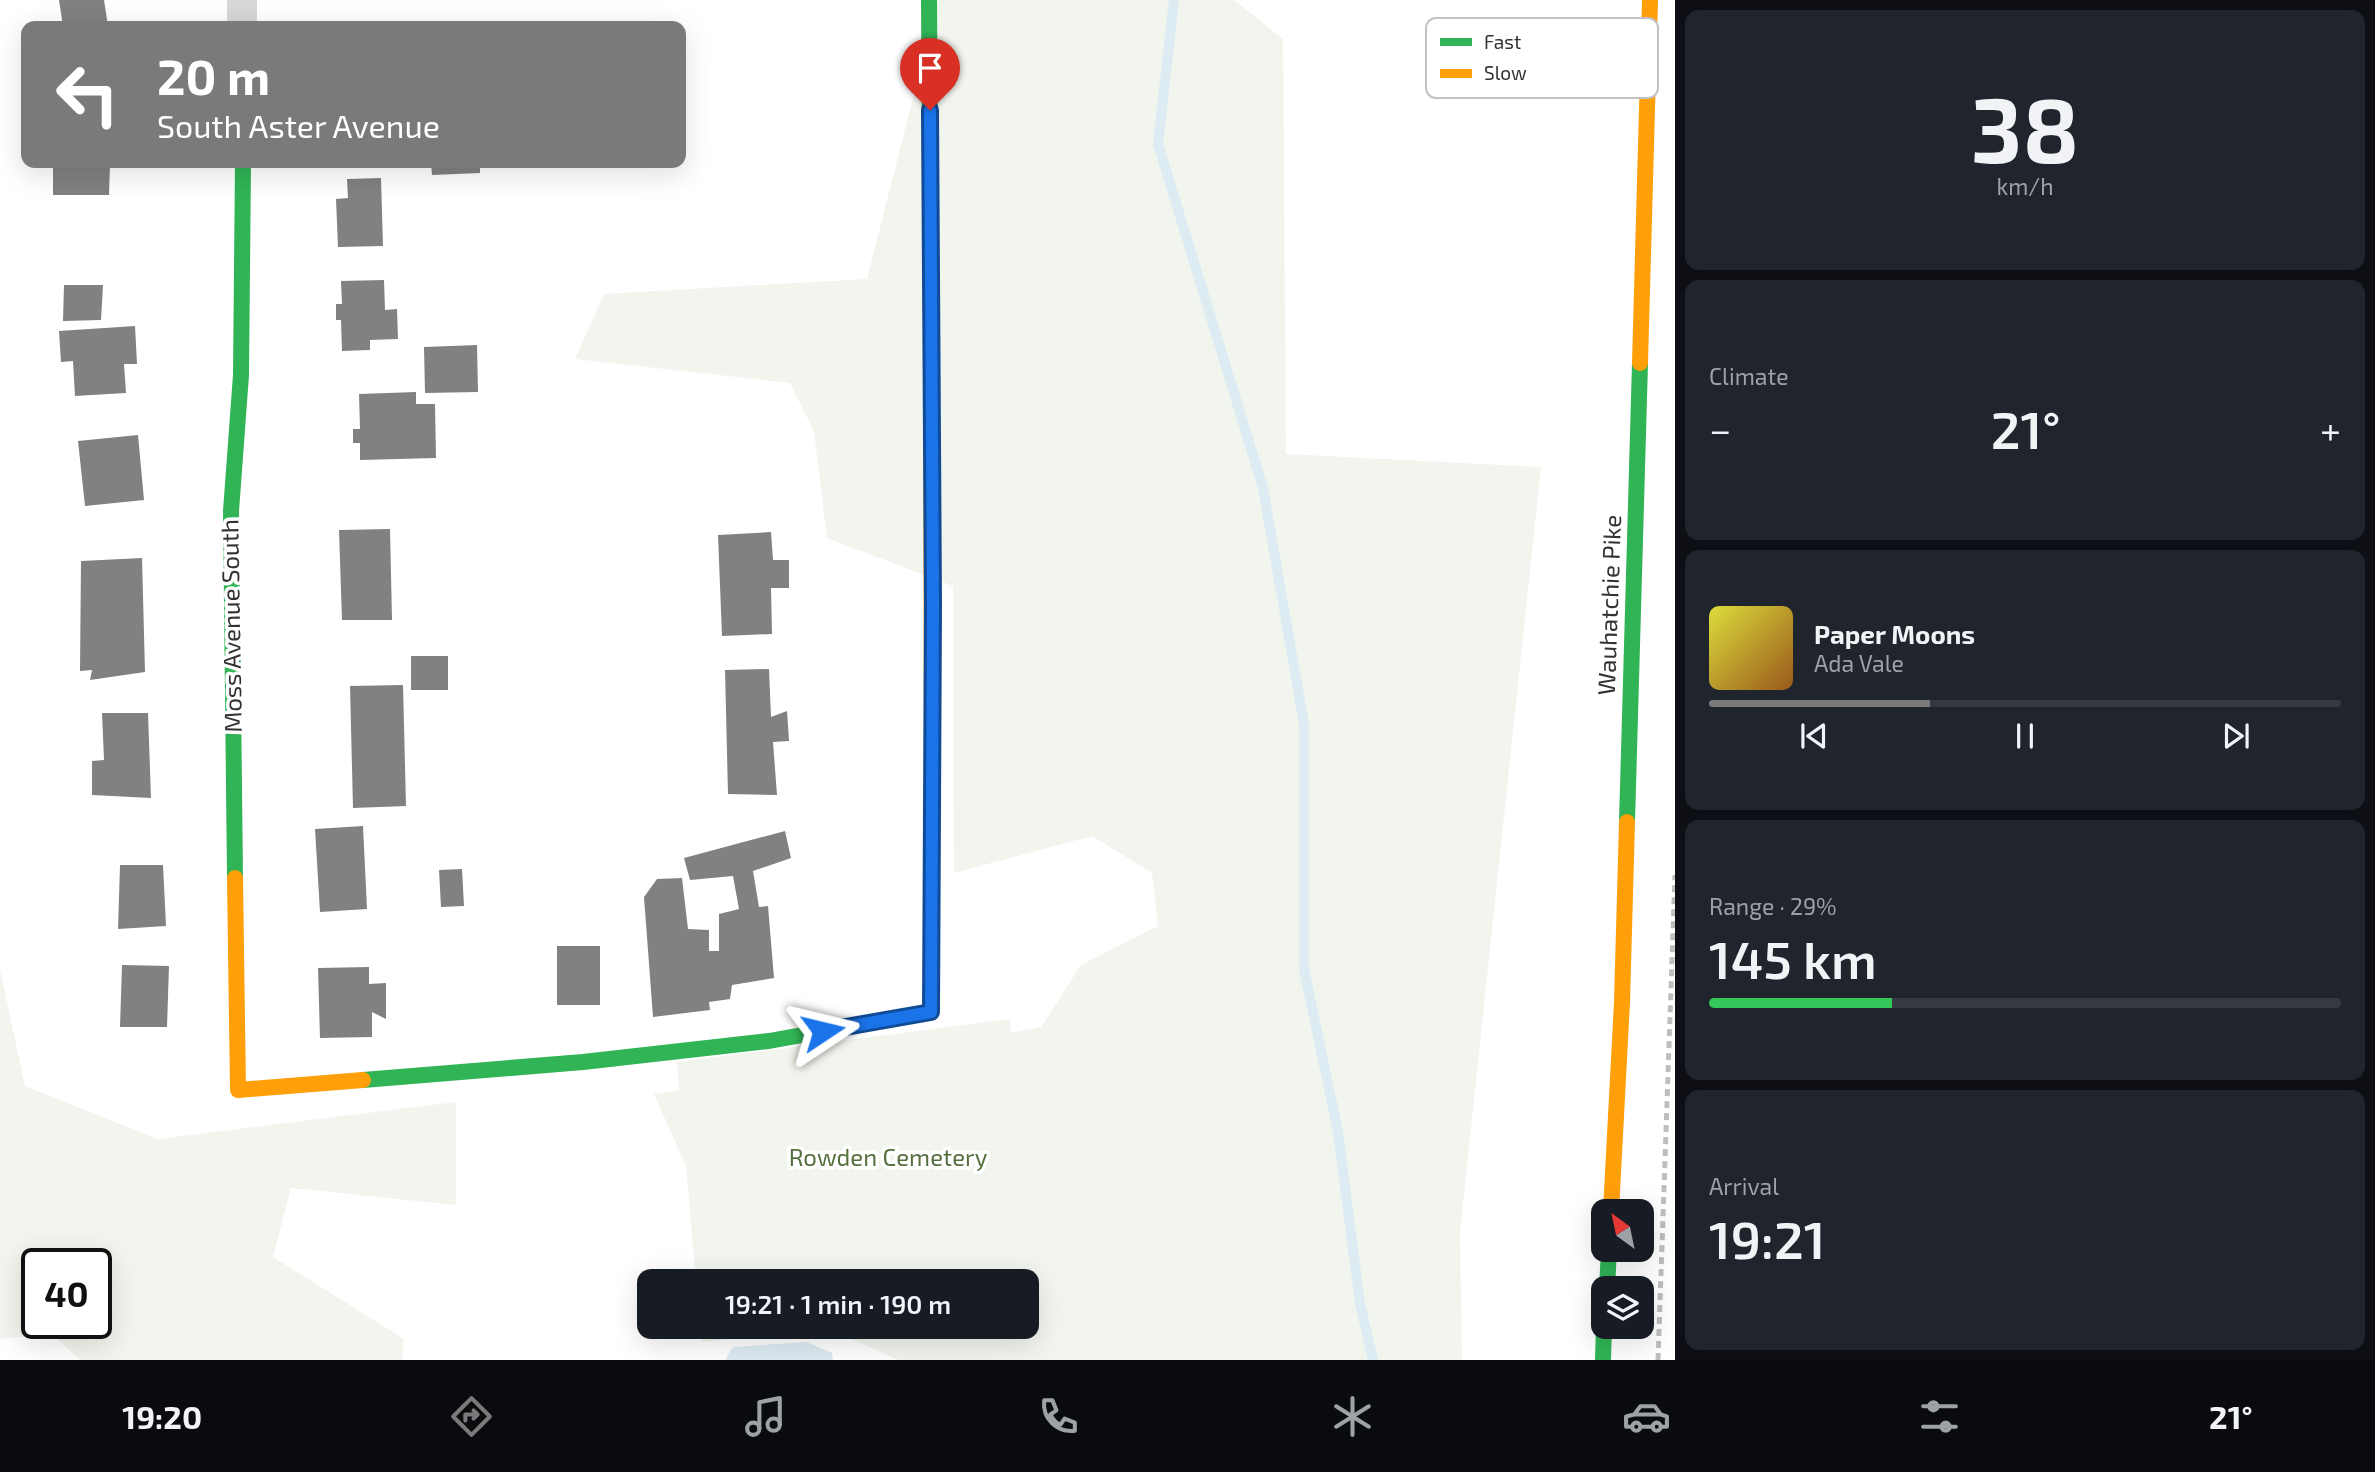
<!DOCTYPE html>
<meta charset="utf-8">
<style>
body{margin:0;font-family:"Exo 2",sans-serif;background:#20242c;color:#f1f3f6;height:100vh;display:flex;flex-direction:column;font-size:26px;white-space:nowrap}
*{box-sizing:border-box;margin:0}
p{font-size:23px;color:#9ea1a6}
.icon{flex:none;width:38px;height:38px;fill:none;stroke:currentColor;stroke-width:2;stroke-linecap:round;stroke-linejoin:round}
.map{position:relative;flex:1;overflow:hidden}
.side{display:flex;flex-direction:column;gap:10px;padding:10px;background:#0d0f14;width:700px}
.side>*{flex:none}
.hud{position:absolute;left:21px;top:21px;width:665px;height:147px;border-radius:14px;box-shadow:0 7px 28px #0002;background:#7a7a7a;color:#fff;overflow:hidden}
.needle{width:46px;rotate:327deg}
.fabs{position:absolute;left:1591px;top:1199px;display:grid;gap:14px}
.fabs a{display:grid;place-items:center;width:63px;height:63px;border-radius:14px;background:#171b24;box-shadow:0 7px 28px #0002;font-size:35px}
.speed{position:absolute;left:21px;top:1248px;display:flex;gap:14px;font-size:35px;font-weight:700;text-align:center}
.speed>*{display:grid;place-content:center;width:91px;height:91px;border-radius:50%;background:#171b24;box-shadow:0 7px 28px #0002;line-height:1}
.speed .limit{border:4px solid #111;border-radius:10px;background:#fff;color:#111}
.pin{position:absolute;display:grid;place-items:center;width:60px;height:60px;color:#fff;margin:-72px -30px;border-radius:50% 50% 50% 0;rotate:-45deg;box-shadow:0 0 7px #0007}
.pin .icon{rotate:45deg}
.me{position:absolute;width:77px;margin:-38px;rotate:80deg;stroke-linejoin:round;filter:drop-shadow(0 0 5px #0008)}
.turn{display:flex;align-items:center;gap:24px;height:147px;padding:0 21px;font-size:32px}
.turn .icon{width:91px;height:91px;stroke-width:2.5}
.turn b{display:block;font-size:49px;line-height:60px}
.big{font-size:52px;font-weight:600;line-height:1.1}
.side .widget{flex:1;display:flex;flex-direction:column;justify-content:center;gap:10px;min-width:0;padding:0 24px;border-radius:14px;background:#20242c}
.side .dial{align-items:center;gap:0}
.dial b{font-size:91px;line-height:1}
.song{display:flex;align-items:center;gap:21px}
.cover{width:84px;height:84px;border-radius:10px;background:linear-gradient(135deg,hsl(60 70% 55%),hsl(30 70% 35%))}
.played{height:7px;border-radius:4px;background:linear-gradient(90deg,#7a7a7a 35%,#363941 35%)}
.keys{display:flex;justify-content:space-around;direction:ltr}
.heat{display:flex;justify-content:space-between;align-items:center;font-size:38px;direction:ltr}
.charge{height:10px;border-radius:5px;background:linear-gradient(90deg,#34c759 29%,#363941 0)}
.trip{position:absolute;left:637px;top:1269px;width:402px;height:70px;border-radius:14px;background:#171b24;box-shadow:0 7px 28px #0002;font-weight:600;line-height:70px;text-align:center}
.tabs{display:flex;height:112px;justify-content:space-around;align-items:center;background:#090b0e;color:#9ea1a6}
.tabs .icon{width:49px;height:49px}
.tabs .active{color:#7a7a7a}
.tabs b{font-size:32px;color:#f1f3f6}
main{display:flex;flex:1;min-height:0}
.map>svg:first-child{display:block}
.green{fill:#f1f5ed;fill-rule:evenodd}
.water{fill:#ddebf3}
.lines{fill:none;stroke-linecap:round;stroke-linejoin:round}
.stream{stroke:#ddebf3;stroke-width:10}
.building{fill:#818181}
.street{stroke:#d7d7d7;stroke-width:30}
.fast{stroke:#30b455;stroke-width:16}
.slow{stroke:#ff9f0a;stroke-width:16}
.rail{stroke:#bebebe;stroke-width:5;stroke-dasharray:7 5;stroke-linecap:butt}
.route-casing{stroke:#114b97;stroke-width:18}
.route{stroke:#1a73e8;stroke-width:12}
.labels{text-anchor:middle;stroke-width:7;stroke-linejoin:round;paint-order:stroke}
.street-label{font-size:24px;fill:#333;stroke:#fff}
.park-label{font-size:24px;fill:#56703f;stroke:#fff}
.key{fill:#fff;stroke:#c2c2c2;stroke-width:2}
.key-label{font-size:19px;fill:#333}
</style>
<main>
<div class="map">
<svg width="1675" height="1360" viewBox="0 0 1675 1360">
<rect width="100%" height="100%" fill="#fff"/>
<!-- green -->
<g class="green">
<polygon points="938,0 1234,0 1283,39 1286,454 1541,467 1460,1232 1462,1360 898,1360 828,1328 702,1342 701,1327 1027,1326 1027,1281 696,1281 686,1166 654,1094 679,1090 677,1062 1010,1019 1011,1033 1041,1027 1081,965 1158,926 1152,873 1092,836 954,873 953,586 827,538 814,431 790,383 575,359 604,294 867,279"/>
<path d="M0 970 25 1086 158 1139 456 1102V1205L291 1188 273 1257 404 1339 402 1360H80L52 1334 0 1339ZM37 1264H96V1323H37Z"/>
</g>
<!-- water -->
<polygon class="water" points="807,1342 832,1353 833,1360 725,1360 733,1347"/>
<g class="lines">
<!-- stream -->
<polyline class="stream" points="1174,0 1158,144 1263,488 1304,724 1304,969 1338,1132 1360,1304 1373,1360"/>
</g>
<!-- building -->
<g class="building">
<polygon points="59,0 104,0 108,26 63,26"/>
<polygon points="53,163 110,163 109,195 53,195"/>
<polygon points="431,163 480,163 480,173 432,175"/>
<polygon points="381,178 383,246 338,247 336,199 348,198 347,179"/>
<polygon points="384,280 385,310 397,309 398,339 370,340 370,350 342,351 341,320 336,320 336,304 342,304 341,281"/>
<polygon points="64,285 103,285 101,320 63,321"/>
<polygon points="135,326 137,364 124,364 126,393 75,396 73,361 61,362 59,331"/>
<polygon points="477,345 478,392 425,393 424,347"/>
<polygon points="416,392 416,404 435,404 436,458 360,460 360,443 353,443 353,429 360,429 359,394"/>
<polygon points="138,435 144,500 85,506 78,441"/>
<polygon points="390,529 392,620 342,620 339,530"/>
<polygon points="771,532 773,560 789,560 789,588 771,588 772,634 722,636 718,535"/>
<polygon points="142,558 145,672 90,680 92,670 80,671 81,561"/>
<rect x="411" y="656" width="37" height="34"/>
<polygon points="769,669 771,717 787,711 789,741 773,742 777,795 728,794 725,670"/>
<polygon points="403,685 406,806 353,808 350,686"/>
<polygon points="102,713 148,713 151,798 92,795 92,761 104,760"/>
<polygon points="363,826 367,909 320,912 315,829"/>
<polygon points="785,831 791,858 753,871 759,907 768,906 774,978 732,985 730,999 709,1002 710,1010 653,1017 644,897 657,879 682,878 688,929 709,930 709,951 719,951 719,914 739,909 733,876 690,880 684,858"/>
<polygon points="120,865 163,865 166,926 118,929"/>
<polygon points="462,869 464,906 441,907 439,870"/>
<rect x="557" y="946" width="43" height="59"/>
<polygon points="122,965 169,966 167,1027 120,1027"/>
<polygon points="369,967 369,984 386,983 386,1019 372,1012 372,1037 320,1038 318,968"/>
</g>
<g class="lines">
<!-- street -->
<polyline class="street" points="242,0 242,26"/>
<!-- fast -->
<g class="fast">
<polyline points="929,0 931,318"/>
<polyline points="1627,822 1640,363"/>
<polyline points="235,878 231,511 241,375 243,163"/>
<polyline points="363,1080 583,1062 769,1041 931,1012 932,790"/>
<polyline points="1607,1288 1609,1250"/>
<polyline points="1603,1360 1604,1326"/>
</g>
<!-- slow -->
<g class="slow">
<polyline points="931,318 932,790"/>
<polyline points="1640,363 1650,0"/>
<polyline points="235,878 238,1090 363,1080"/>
<polyline points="1611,1211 1622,1002 1627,822"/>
</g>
<!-- rail -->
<polyline class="rail" points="1658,1360 1675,875"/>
</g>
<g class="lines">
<!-- route casing -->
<g class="route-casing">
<polyline id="route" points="823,1031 931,1012 933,605 930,110"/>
</g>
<!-- route -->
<use href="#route" class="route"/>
</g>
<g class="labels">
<!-- street labels -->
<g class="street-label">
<text transform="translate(1610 605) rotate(-88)" y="8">Wauhatchie Pike</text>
<text transform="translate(232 626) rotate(-91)" y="8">Moss Avenue South</text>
</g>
<!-- park labels -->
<g class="park-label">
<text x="888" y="1166">Rowden Cemetery</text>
</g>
</g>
<!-- legend -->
<rect x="1426" y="18" width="232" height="80" rx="10" class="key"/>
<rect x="1440" y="38" width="32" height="8" fill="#30b455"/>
<rect x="1440" y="69" width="32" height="9" fill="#ff9f0a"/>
<g class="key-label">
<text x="1484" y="49">Fast</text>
<text x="1484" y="80">Slow</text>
</g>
</svg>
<div class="fabs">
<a><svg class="needle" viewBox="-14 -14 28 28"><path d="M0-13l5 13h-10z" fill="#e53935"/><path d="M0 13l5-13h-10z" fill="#9ea1a6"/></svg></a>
<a><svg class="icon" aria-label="layers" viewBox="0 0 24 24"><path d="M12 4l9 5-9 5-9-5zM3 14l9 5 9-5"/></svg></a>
</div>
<div class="speed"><div class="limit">40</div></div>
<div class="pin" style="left:930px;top:110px;background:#d93025"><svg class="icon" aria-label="arrive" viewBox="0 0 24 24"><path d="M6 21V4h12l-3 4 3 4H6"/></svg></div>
<svg class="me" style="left:823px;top:1031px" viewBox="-20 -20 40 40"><path d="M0-17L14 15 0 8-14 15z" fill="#1a73e8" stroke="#fff" stroke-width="4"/></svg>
<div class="trip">19:21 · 1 min · 190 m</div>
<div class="hud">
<div class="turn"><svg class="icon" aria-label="left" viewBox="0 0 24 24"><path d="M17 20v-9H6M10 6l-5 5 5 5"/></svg><div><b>20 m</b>South Aster Avenue</div></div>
</div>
</div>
<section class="side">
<div class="widget dial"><b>38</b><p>km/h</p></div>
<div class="widget"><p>Climate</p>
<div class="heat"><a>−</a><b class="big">21°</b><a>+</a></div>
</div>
<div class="widget">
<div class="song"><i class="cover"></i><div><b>Paper Moons</b><p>Ada Vale</p></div></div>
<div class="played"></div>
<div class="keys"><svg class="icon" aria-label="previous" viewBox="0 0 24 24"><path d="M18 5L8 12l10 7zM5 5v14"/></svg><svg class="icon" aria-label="pause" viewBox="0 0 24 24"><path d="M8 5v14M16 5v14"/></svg><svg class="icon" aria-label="next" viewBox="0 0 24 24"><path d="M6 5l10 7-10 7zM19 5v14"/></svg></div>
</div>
<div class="widget"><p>Range · 29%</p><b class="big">145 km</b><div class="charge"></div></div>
<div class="widget"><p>Arrival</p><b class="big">19:21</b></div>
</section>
</main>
<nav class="tabs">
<b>19:20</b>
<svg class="icon active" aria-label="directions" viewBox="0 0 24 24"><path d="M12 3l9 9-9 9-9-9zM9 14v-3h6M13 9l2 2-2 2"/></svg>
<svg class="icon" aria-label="music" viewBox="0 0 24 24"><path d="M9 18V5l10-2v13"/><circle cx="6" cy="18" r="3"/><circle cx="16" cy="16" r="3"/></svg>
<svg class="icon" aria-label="phone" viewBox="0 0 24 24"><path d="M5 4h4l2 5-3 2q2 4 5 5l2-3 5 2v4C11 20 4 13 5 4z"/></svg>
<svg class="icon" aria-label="climate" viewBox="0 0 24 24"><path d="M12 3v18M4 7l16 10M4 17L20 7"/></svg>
<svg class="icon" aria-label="car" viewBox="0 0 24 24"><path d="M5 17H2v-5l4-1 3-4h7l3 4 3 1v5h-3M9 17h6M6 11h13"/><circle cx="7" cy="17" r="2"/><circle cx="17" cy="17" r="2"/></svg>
<svg class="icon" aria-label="filters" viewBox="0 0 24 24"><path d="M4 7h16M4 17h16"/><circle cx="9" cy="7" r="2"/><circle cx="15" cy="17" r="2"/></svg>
<b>21°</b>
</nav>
